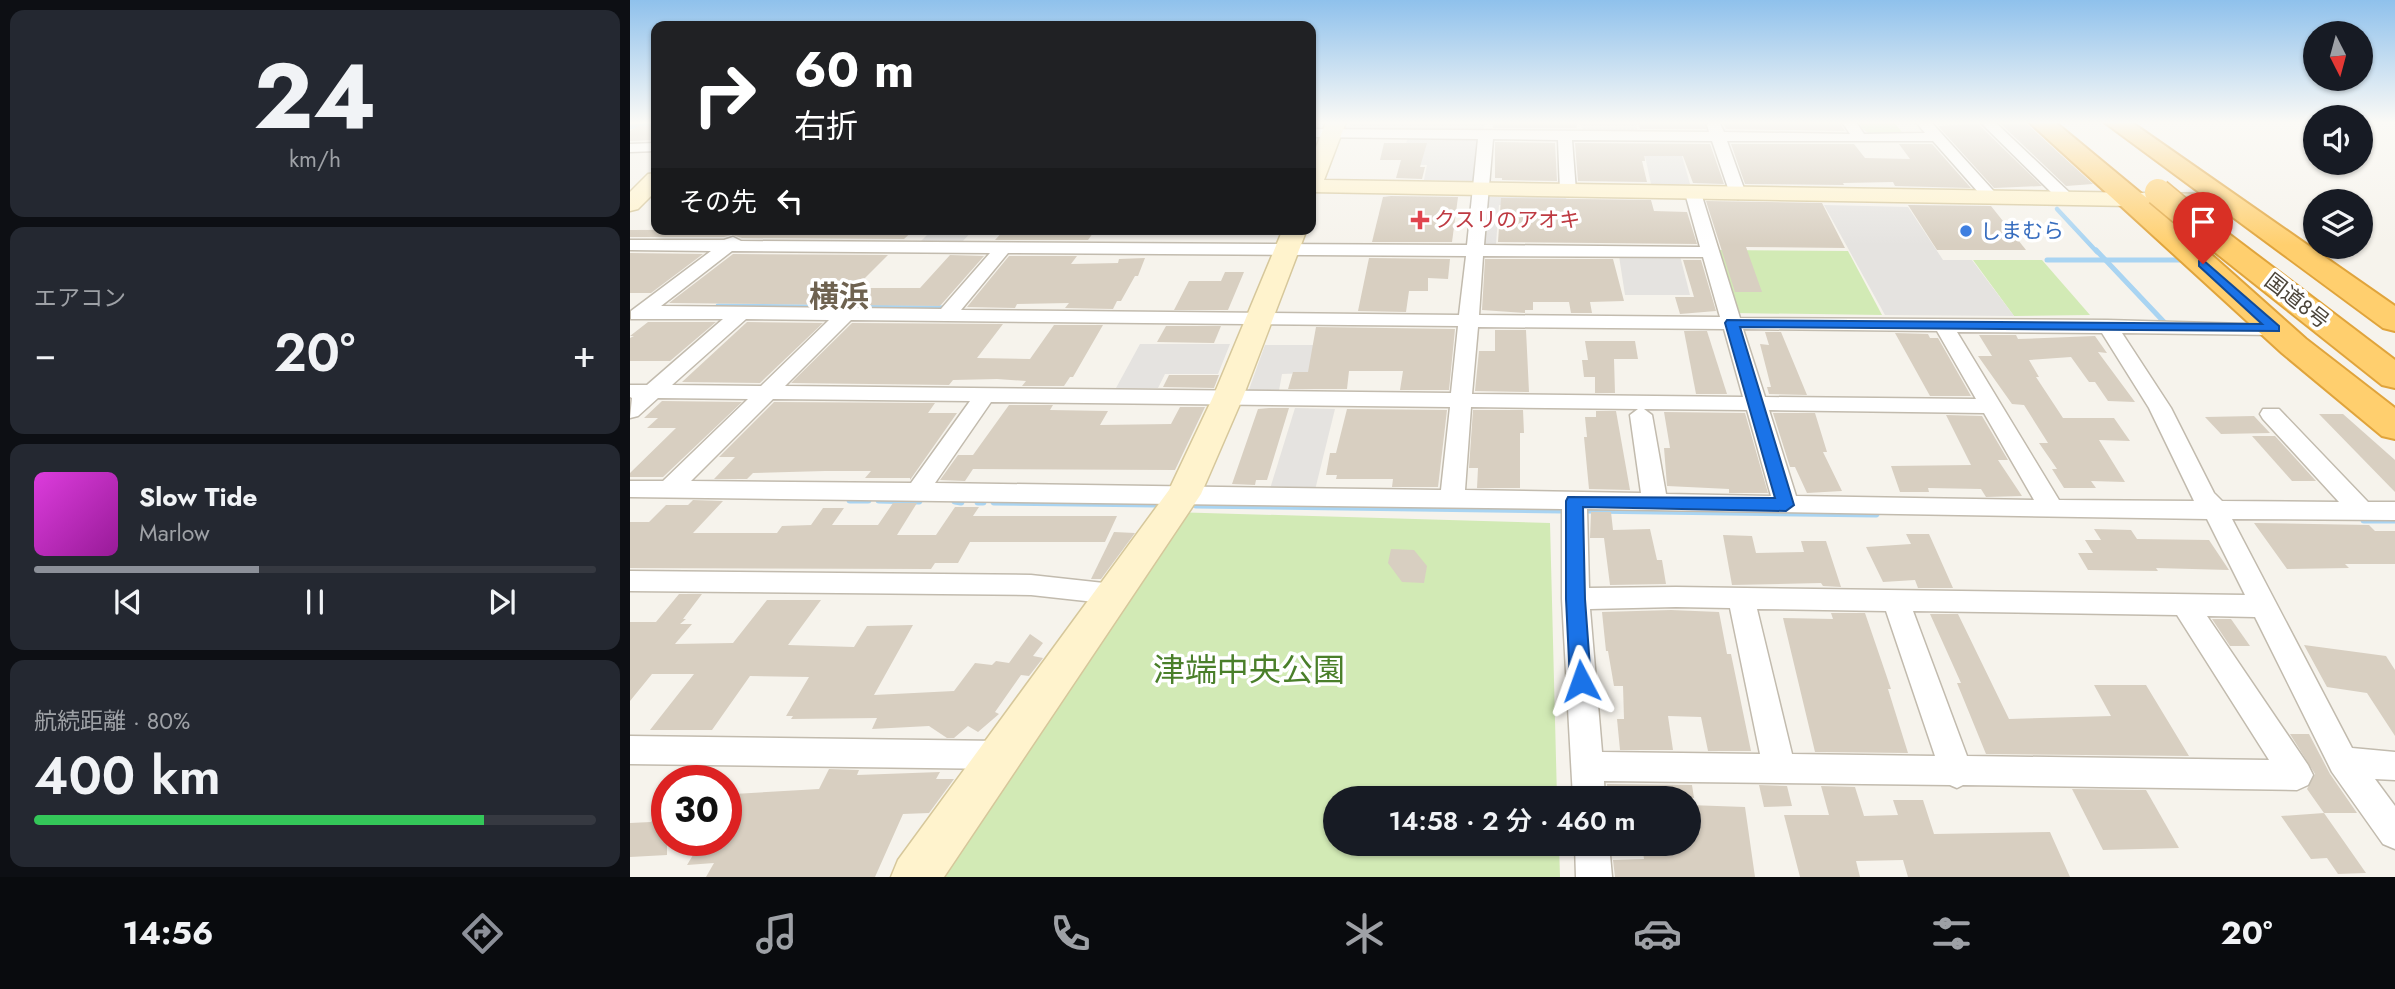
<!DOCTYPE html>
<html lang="ja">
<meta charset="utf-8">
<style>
body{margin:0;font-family:Jost,"Noto Sans JP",sans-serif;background:#242831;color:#f1f3f6;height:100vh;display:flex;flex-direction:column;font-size:26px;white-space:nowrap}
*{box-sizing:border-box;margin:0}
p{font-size:23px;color:#9ea1a6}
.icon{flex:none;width:38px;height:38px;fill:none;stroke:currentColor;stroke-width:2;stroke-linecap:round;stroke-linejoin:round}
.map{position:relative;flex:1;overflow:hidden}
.sheet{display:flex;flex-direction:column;gap:10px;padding:10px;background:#0d0f14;width:630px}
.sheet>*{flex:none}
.hud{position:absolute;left:21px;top:21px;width:665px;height:214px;border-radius:14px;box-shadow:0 2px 5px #0004;background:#202124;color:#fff;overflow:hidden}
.needle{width:46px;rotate:174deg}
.buttons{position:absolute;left:1673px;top:21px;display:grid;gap:14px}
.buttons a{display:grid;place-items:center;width:70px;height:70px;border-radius:50%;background:#171b24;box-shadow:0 2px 5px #0004;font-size:35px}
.speed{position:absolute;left:21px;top:765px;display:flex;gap:14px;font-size:35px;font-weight:700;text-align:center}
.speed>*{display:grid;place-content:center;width:91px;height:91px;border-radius:50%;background:#171b24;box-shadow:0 2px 5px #0004;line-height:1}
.speed .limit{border:10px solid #d22;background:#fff;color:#111}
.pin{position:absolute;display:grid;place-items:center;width:60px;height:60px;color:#fff;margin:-72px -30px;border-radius:50% 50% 50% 0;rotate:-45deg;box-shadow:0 0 7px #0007}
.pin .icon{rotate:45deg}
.me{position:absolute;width:77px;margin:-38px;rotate:356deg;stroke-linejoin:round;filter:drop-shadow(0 0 5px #0008)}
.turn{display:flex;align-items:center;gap:24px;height:147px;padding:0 28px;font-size:32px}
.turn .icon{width:91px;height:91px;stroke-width:2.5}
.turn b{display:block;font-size:49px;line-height:60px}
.then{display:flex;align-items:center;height:66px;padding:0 28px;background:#0003;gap:14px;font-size:26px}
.big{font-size:52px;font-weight:600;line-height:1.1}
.sheet .widget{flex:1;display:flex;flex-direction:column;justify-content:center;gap:10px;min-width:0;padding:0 24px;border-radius:14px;background:#242831}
.sheet .dial{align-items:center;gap:0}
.dial b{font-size:91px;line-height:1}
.song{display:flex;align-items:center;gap:21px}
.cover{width:84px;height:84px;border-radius:10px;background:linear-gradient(135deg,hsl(300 70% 55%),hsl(300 70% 35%))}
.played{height:7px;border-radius:4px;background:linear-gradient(90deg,#8c9099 40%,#363941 40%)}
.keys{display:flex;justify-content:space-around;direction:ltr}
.heat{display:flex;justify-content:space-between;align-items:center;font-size:38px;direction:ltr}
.charge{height:10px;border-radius:5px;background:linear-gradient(90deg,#34c759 80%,#363941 0)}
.trip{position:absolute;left:693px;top:786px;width:378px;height:70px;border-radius:35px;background:#171b24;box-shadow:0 2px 5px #0004;font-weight:600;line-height:70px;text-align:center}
.menu{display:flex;height:112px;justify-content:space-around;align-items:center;background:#090b0e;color:#9ea1a6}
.menu .icon{width:49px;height:49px}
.menu .current{color:#8c9099}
.menu b{font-size:32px;color:#f1f3f6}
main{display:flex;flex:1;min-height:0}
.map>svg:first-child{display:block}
.green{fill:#d2eab5}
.parking{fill:#e5e3e0}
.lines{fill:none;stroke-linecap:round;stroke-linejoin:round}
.stream-far2{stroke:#a9d4f2;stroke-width:4.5}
.stream-far1{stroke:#a9d4f2;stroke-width:5}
.stream{stroke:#a9d4f2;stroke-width:7}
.building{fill:#d8cfc1}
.street-casing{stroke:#c2bbae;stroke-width:3}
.secondary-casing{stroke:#d6c79b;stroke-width:3}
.highway-casing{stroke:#e0a43c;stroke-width:4}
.street{fill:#fff;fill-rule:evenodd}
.secondary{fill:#fff3cd;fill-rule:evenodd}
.highway{fill:#ffcf6e;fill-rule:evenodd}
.highway-bridge-casing{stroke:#e0a43c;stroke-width:29;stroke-linecap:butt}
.highway-bridge{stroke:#ffcf6e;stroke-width:26}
.route{fill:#1a73e8;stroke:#114b97;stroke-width:2}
.health-dot{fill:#e0444e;stroke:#fff;stroke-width:2.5}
.shop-dot{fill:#3f7fe0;stroke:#fff;stroke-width:2.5}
.labels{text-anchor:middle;stroke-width:7;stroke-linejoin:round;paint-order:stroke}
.far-health-label{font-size:21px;fill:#be3a42;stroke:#fff;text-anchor:start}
.far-shop-label{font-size:21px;fill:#366cbe;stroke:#fff;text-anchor:start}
.far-street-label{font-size:21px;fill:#4b4439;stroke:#fff}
.quarter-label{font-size:30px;font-weight:bold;fill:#6e6250;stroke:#fff}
.near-park-label{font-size:32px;fill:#4a7f2a;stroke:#fff}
</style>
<main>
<section class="sheet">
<div class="widget dial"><b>24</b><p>km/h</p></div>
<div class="widget"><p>エアコン</p>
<div class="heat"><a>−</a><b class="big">20°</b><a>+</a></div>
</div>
<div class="widget">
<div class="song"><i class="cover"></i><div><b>Slow Tide</b><p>Marlow</p></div></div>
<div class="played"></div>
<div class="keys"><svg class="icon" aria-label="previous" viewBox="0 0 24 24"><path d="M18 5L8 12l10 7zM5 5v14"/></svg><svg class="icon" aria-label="pause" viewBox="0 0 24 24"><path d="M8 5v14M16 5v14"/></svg><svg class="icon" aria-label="next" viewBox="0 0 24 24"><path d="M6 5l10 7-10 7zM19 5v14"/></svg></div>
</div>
<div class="widget"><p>航続距離 · 80%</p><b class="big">400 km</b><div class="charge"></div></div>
</section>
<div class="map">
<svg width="1765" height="877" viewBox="0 0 1765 877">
<rect width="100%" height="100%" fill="#f6f3ec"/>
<!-- green -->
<g class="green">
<path d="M1227 122H1264L1275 136C1254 136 1240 141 1227 122Z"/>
<polygon points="1085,250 1218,251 1252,315 1102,313"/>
<polygon points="1343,260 1412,260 1460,315 1384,316"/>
<polygon points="541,512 920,523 927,798 705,798 705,844 929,844 930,877 284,877"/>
</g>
<!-- parking -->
<g class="parking">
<polygon points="721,122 855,122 854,129 719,129"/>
<polygon points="951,122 1005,122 1008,132 952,132"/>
<polygon points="778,137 849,137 843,181 794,180 797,165 770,165"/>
<polygon points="1015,156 1052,156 1060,184 1021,184"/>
<polygon points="856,197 936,197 937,206 869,205 866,244 852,244"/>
<polygon points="1194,205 1278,207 1313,260 1342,260 1384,316 1255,315"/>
<polygon points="303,229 344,229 332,242 291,241"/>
<polygon points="989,256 1050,256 1060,295 995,295"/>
<polygon points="510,344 600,344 588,374 535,374 528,388 486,388"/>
<polygon points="635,345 685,345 681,373 652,374 648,396 617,395"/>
<polygon points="665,408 705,409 684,494 639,492"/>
</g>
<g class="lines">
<!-- stream-far2 -->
<g class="stream-far2">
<polyline points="0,127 26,124"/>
<polyline points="1427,209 1467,252"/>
</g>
<!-- stream-far1 -->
<g class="stream-far1">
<polyline points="1466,250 1535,323"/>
<polyline points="1417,260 1554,260"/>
<polyline points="88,306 315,308"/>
</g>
<!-- stream -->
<g class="stream">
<polyline points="220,500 238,500"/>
<polyline points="249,500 289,501"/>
<polyline points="325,501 331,502"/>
<polyline points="348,502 353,502"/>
<polyline points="364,502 525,504"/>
<polyline points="566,505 932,510"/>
<polyline points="957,510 1246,514"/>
<polyline points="1734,520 1765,520"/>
</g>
</g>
<!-- building -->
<g class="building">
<polygon points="862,122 946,122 947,128 863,128"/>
<polygon points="1008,122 1076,122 1076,129 1008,129 1010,129"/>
<polygon points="1092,122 1209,122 1215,131 1096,129"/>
<polygon points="1370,123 1398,125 1463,184 1436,186"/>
<polygon points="1348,124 1412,186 1364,188 1308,126"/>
<polygon points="26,125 24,140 0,141 0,131 8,126"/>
<polygon points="865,142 925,143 927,181 872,180 872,178 865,178"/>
<polygon points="754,143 797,143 790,167 795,167 792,179 766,178 771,160 750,160"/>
<polygon points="945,143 1080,144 1094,184 1063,183 1053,156 1014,156 1014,153 1015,161 1012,161 1017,182 948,181"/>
<polygon points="1101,144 1224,144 1235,158 1280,159 1269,144 1302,144 1341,188 1265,186 1263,182 1213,183 1214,185 1115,184"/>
<polygon points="761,196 828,197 822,242 742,242 753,197"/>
<polygon points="871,198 1021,200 1024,211 1057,212 1067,244 868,242"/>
<polygon points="1076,201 1192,203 1215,248 1116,247 1132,292 1105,292"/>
<polygon points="1278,205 1361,206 1396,250 1307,250"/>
<polygon points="285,229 274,239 112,238 102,235 94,237 0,237 0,230"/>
<polygon points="375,229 466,229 458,240 365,240"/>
<polygon points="0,253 73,254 21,293 0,293"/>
<polygon points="103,254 258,255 225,288 290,288 320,255 354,256 310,306 39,303"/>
<polygon points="379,256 447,256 441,264 488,263 489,259 515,258 508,276 505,276 491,301 487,301 483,309 435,308 439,303 387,304 385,308 337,307"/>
<polygon points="739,258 820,259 818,279 798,278 798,291 779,291 776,312 728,311"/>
<polygon points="855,259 983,259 994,301 960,302 962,313 941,313 939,302 903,302 903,310 895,310 895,313 852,310"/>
<polygon points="1053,260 1071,260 1086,311 1050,314 1045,297 1064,297"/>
<polygon points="595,272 614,272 598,310 544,310 559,281 591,281"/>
<polygon points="18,322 86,322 40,361 0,361 0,338 4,336 0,336"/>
<polygon points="117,322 193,323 130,383 52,382"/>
<polygon points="222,323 373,324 347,358 400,359 424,325 473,325 443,377 440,377 434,386 392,386 396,381 367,379 323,380 319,385 161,383"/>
<polygon points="536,326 591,326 584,343 527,342"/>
<polygon points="686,327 825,329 819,390 770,390 773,371 719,371 717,389 658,389 663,372 678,372"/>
<polygon points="865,330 896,330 899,392 845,391 849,351 865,351"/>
<polygon points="1054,331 1077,331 1097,394 1066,394"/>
<polygon points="1135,332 1151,332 1177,395 1139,394 1137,387 1141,387 1130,344 1139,345"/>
<polygon points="1265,333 1298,334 1300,338 1308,338 1341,396 1300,396"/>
<polygon points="1349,335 1386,335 1388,339 1465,336 1477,353 1468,352 1505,402 1478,401 1465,382 1459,382 1441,357 1399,360 1409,377 1406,377 1433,418 1484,418 1500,441 1469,440 1495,482 1461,481 1466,488 1434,488 1422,469 1427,469 1409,443 1418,443 1394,405 1382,404 1348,356 1362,356"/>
<polygon points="955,341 1005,341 1008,359 984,359 985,393 965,393 965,377 954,377 952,360 958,360"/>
<polygon points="539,375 589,375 584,388 533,387"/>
<polygon points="32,401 112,402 33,477 0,477 0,473 46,428 17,428 28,418 14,418"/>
<polygon points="144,402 305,403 298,413 327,413 280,480 280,478 235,478 241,471 195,471 123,473 117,479 84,479 105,457 89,457"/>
<polygon points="379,405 423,405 420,410 478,411 470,425 541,424 550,407 575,407 545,470 343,469 335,481 310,480 328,455 343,455"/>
<polygon points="639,408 659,408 637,480 626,480 625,485 602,484 628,409"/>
<polygon points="717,409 817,410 808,487 762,487 763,479 706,479 707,475 696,475 700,453 706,453"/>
<polygon points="843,410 893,410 894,433 890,433 890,488 847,488 848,468 839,468"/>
<polygon points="966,411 986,411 1000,490 959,489 954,437 957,437 955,417 966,417"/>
<polygon points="1034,412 1115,413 1138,493 1099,493 1099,489 1037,486 1034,448 1040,448"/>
<polygon points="1143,413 1185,413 1197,452 1193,452 1212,491 1177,493 1165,467 1160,467"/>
<polygon points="1689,414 1713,414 1765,460 1765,492"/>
<polygon points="1316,415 1352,416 1378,460 1368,460 1392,496 1356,497 1351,489 1298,488 1299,492 1270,492 1261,466 1341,465"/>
<polygon points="1624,416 1640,433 1591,434 1575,417"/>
<polygon points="1622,436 1645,436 1686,481 1662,481"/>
<polygon points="63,500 93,501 63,533 147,533 152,526 181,525 193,508 214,508 202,525 248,525 263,503 287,503 267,535 306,535 325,507 349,507 343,516 487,516 475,542 340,542 328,563 305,563 301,569 0,568 0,522 19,522 36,505 58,505"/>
<polygon points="961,512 981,512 983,530 1020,529 1027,560 1032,560 1036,584 980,585 974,538 960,538"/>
<polygon points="1624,523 1739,525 1745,531 1765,531 1765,564 1715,564 1719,568 1657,569"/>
<polygon points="1464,529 1501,530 1507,539 1579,540 1599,570 1526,568 1528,571 1458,570 1448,553 1463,553 1455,540 1471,540"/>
<polygon points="484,532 505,533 471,579 461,579"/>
<polygon points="1276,534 1299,534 1323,588 1288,588 1285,580 1253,582 1236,547 1281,544"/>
<polygon points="1093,535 1122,536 1126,553 1174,552 1171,541 1196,541 1211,587 1193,586 1191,583 1102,585"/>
<polygon points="761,549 784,550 797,566 794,583 772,582 758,563"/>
<polygon points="49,594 72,594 53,619 56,619 50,624 62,624 45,644 103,643 137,600 191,600 158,645 224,647 237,626 283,625 244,695 324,691 345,663 362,665 366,661 379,663 400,634 413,643 403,656 413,658 399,676 391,675 365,712 369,714 348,732 338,726 324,738 317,738 299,726 242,729 247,718 161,719 163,716 156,716 179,677 120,676 82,730 20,730 64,674 22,674 0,701 0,622 26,622"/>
<polygon points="1041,610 1089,612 1097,654 1101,654 1121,751 1078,751 1071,717 1038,716 1043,750 990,750 987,719 994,719 993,686 984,686 978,651 976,651 972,612"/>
<polygon points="1201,613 1235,613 1261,689 1258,689 1278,753 1185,752 1153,618 1203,619"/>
<polygon points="1300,614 1328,614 1379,719 1481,716 1464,685 1516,685 1559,756 1356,754 1327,683 1331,683"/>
<polygon points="1582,619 1601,619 1620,646 1600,646"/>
<polygon points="1674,645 1756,656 1765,670 1765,736 1737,693 1697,687"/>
<polygon points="1660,734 1679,734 1700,774 1727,813 1694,813 1677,789 1685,774"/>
<polygon points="199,769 229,770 227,775 310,772 306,779 324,779 299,813 273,814 245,877 76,877 84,863 57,865 72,840 96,840 96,799 101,799 104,794 189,789"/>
<polygon points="977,784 1062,785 1064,798 978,798"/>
<polygon points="1129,785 1157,786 1162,806 1134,807"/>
<polygon points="1191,786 1225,787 1234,816 1268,815 1263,800 1293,800 1304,834 1420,832 1440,877 1278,877 1273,860 1226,861 1230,877 1170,877 1154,815 1199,815"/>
<polygon points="1442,789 1516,790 1549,848 1473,850"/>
<polygon points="37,795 37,855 0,857 0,823 21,822"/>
<polygon points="1059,805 1115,807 1125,877 985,877 983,860 1014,859 1012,844 1059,844"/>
<polygon points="1694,813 1736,873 1708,874 1697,858 1681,859 1651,816"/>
</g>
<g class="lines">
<!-- street casing -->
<g class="street-casing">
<g id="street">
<path d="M1079 122H1089L1094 132 1220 134 1212 122H1226L1234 134 1295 133 1286 122H1301L1370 198 1362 203 1356 201 1303 141H1097L1116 194 1108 199 1100 194 1082 141 942 140 946 191 938 196 930 191 928 140 863 139 854 245 1070 247 1055 193 1063 188 1071 193 1110 318 1477 320 1651 325 1654 329 1644 335 1492 333 1541 408 1584 493 1592 501 1709 502 1633 419 1630 414 1633 409H1649L1738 502H1765V520L1602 519 1722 748 1765 752V780L1745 779 1765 806V849L1753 844 1702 772 1625 617 1577 616 1678 765 1683 775 1678 785 1667 790 1333 785 1327 788 1320 785 974 781 975 798H943L932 599V509L0 497V481H33L118 399 28 398 8 416 0 418 2 398 0 397V385H17L93 319H1V311L81 251 0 250V240H94L103 237 111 241 837 245 848 139 681 137V129L1079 132 1077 125ZM102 251 360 253 311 309 31 306ZM378 253 836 256 829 315 331 310ZM853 256 1073 257 1090 317 849 315ZM116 319 199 320 131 386 42 385ZM221 320 828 326 821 393 155 386ZM848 327 1094 329 1113 397 842 394ZM1113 329 1307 331 1346 399 1135 397ZM1327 332 1472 333 1519 408 1564 501 1429 500ZM143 399 340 401 281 483 61 481ZM361 402 820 407 811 490 305 483ZM841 407 1008 409 1000 415 1011 493 835 490ZM1014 409 1117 410 1141 496 1036 494 1022 415ZM1139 410 1354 413 1404 500 1166 496ZM957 509 1577 519 1615 595 1046 587 959 588ZM1046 607 1100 608 1130 754 972 752 960 609ZM1127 609 1256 611 1305 756 1162 754ZM1283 611 1547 615 1639 760 1337 756Z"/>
<polygon points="1350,122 1365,122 1442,195 1444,198 1442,201 1430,201"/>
<polygon points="26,143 26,151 0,152 0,144"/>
<polygon points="0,571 401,575 483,584 493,587 497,594 493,601 483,604 401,595 0,591"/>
<polygon points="0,736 370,741 381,745 386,755 381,765 370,769 0,764"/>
<polygon points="945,844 979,844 982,877 946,877"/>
</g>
</g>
<!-- secondary casing -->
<g class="secondary-casing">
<g id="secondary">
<polygon points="696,122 716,122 694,180 1581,194 1609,200 1612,205 1609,210 1601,212 1581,208 1500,206 681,192 681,160"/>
<polygon points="26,173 26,191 8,209 0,211 0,192 18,174"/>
<polygon points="653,229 677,229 613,397 571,494 314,877 261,877 268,860 539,490 583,397"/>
</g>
</g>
<!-- highway casing -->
<g class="highway-casing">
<g id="highway">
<polygon points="1399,122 1425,122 1530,209 1676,339 1765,408 1765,439 1752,436 1652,353"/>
<polygon points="1474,122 1501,122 1765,306 1765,331 1753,328"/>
<polygon points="1552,204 1562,206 1765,360 1765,388 1752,385 1542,218 1538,212 1542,206"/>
</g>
</g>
<!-- street -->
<use href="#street" class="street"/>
<!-- secondary -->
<use href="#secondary" class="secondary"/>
<!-- highway -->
<use href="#highway" class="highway"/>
<!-- highway-bridge casing -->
<g class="highway-bridge-casing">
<polyline id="highway-bridge" points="1528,192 1552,212"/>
</g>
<!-- highway-bridge -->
<use href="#highway-bridge" class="highway-bridge"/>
</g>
<!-- sky -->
<linearGradient id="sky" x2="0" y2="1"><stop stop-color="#8fc1ec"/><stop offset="0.5" stop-color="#fbfaf6"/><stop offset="1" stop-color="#fbfaf6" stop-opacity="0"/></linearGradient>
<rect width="1765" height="245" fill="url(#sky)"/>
<!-- route -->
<polygon class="route" points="1573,260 1649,326 1649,331 1110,327 1164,505 1156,511 953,507 955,599 961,681 958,687 951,689 943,687 940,681 936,599 936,501 938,497 1145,498 1095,323 1097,320 1632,324 1569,266 1569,261"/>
<!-- markers -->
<path class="health-dot" d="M786.5 209.5h7v7h7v7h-7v7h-7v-7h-7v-7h7z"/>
<circle class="shop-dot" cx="1336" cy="231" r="7"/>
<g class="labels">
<!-- far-health labels -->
<g class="far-health-label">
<text x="804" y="227">クスリのアオキ</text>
</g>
<!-- far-shop labels -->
<g class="far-shop-label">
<text x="1350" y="238">しまむら</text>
</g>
<!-- far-street labels -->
<g class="far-street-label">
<text transform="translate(1667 301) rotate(38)" y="7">国道8号</text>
</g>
<!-- quarter labels -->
<g class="quarter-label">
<text x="209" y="307">横浜</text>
</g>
<!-- near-park labels -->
<g class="near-park-label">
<text x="619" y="681">津端中央公園</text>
</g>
</g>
</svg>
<div class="buttons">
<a><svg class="needle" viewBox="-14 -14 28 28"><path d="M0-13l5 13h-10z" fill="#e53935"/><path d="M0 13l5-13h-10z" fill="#9ea1a6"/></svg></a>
<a><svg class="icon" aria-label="sound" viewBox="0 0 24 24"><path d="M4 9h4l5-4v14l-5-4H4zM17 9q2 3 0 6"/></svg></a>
<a><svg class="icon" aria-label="layers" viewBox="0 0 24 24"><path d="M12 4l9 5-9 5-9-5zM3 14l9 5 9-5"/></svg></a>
</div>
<div class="speed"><div class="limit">30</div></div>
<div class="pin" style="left:1573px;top:264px;background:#d93025"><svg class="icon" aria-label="arrive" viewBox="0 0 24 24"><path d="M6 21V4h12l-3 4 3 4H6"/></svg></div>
<svg class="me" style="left:951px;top:681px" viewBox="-20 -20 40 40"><path d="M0-17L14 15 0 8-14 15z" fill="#1a73e8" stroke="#fff" stroke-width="4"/></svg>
<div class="trip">14:58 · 2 分 · 460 m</div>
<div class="hud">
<div class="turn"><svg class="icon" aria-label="right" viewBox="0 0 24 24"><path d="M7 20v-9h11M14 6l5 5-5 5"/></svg><div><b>60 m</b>右折</div></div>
<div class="then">その先<svg class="icon" aria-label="left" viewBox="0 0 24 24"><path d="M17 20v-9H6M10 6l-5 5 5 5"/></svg></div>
</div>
</div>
</main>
<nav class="menu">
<b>14:56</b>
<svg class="icon current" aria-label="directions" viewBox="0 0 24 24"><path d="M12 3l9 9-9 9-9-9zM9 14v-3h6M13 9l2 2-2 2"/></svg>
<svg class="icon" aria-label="music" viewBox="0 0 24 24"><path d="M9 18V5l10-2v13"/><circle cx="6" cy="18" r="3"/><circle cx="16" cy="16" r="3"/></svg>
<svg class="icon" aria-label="phone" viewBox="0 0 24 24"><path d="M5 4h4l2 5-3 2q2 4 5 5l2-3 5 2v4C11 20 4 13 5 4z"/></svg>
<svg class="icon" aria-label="climate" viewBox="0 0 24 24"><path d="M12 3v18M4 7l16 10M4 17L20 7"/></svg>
<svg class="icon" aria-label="car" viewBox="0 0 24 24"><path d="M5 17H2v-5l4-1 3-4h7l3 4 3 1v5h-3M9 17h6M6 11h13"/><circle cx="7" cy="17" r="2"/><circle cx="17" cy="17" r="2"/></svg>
<svg class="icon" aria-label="filters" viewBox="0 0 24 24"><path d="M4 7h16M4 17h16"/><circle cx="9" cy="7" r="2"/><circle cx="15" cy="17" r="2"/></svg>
<b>20°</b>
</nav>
